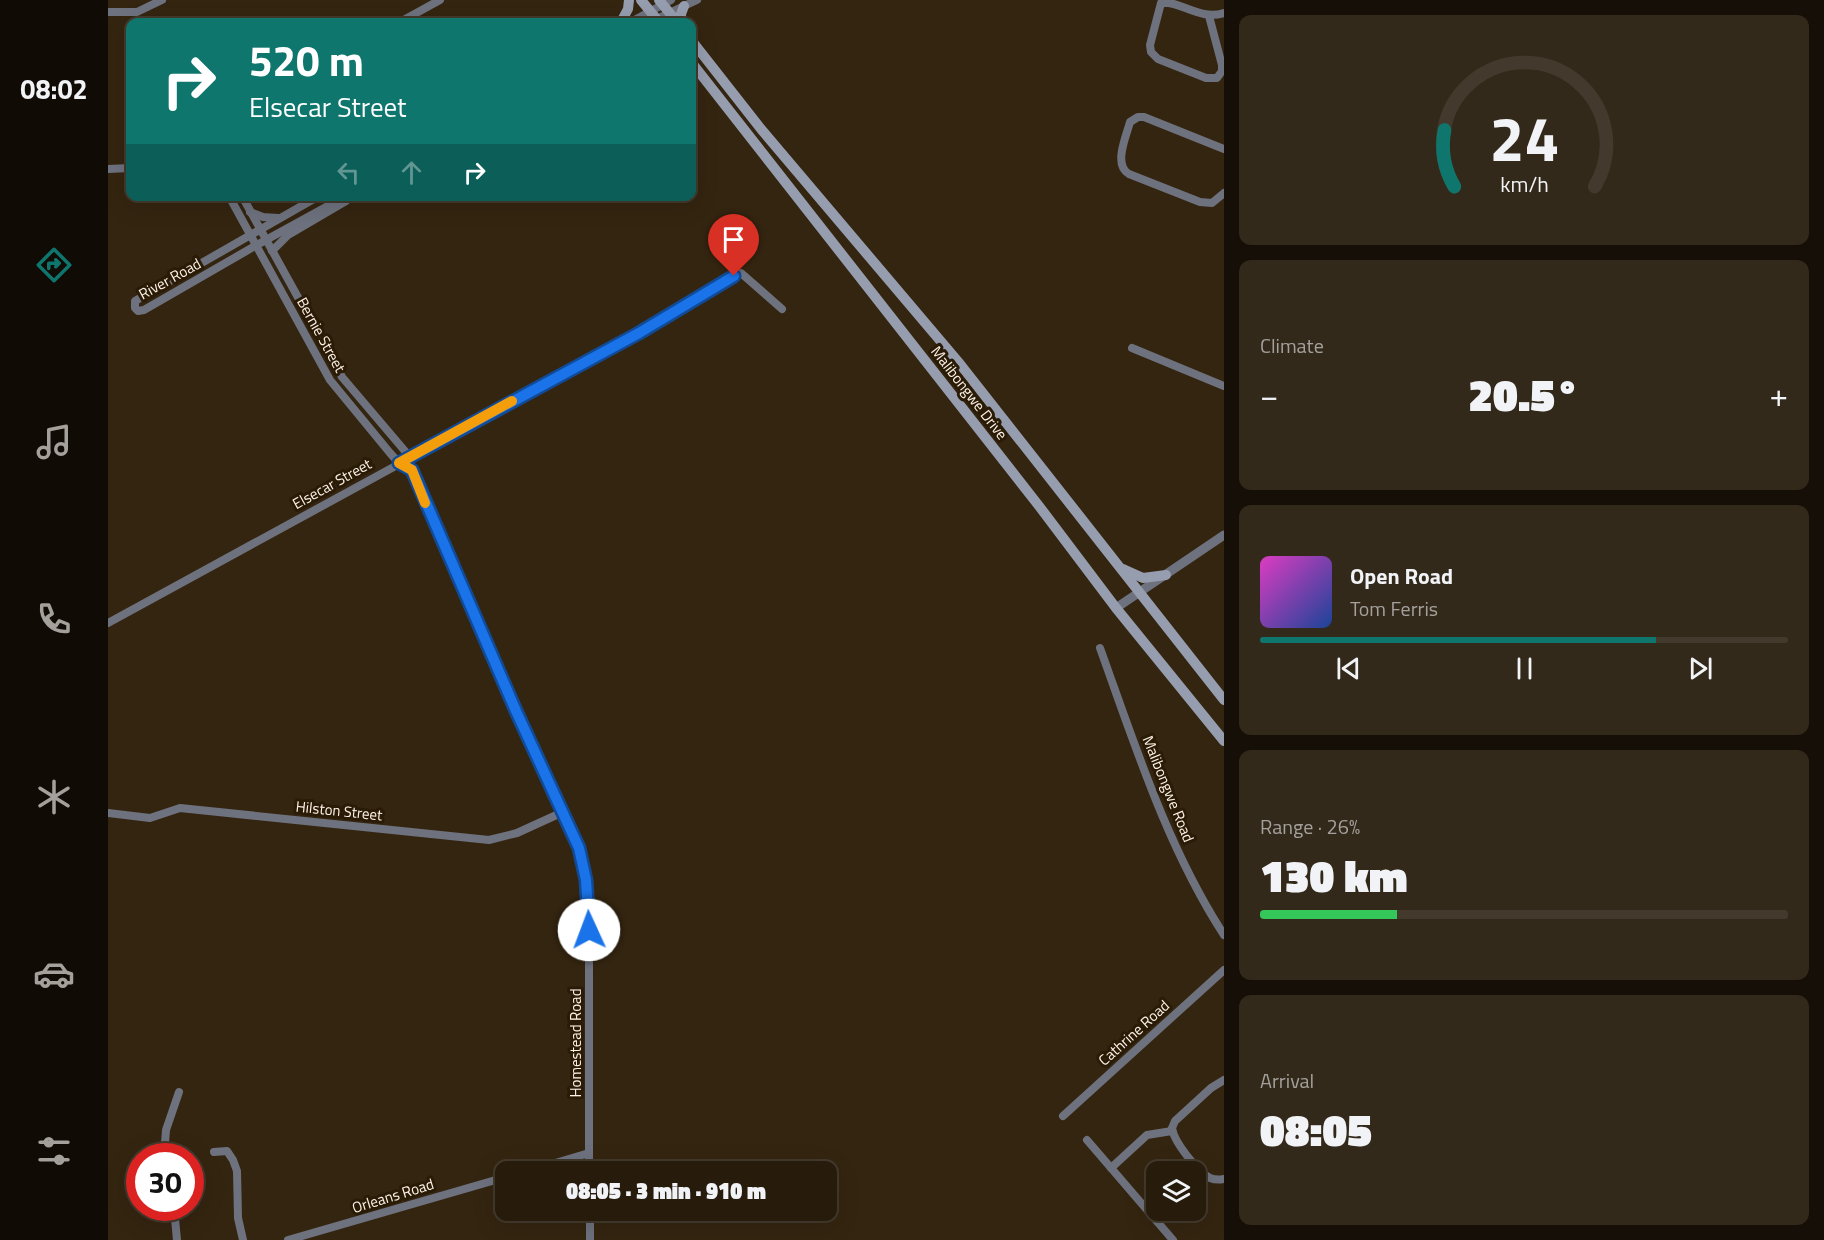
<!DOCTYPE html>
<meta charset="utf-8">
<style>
body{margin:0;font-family:"Titillium Web",sans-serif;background:#33291a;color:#f1f3f6;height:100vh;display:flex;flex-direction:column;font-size:22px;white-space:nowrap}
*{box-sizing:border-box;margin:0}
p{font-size:20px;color:#a4a19d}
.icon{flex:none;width:33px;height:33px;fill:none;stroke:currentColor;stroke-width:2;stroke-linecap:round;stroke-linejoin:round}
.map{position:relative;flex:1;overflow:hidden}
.panel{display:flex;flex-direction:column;gap:15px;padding:15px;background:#150f07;width:600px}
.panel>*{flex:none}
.top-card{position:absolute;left:18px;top:18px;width:570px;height:183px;border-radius:12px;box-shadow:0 6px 24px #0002,0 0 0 2px #433a2d;background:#0f766e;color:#fff;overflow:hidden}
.buttons{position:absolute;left:1038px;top:1161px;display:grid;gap:12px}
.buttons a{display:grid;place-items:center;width:60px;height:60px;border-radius:12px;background:#271c0c;box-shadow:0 6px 24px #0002,0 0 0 2px #433a2d;font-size:30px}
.speed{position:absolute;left:18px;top:1143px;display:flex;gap:12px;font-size:30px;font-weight:700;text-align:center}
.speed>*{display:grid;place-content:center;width:78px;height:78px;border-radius:50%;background:#271c0c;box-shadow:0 6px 24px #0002,0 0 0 2px #433a2d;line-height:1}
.speed .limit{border:9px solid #d22;background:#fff;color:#111}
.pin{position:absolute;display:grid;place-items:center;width:51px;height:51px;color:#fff;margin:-62px -26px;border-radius:50% 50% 50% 0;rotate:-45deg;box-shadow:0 0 6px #0007}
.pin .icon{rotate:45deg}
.me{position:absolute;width:66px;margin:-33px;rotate:358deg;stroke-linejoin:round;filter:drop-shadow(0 0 4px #0008)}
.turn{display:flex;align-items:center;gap:21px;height:126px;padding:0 24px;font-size:27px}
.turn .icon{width:78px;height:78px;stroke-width:2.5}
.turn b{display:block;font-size:42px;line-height:51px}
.lanes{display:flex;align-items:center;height:57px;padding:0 24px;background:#0003;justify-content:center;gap:30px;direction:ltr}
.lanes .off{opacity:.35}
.big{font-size:45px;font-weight:800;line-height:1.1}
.panel .widget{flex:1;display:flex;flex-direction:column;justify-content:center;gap:9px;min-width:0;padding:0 21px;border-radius:12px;background:#33291a}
.panel .dial{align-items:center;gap:0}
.dial svg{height:156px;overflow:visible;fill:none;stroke:#433a2d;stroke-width:7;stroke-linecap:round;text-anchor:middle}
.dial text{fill:#f1f3f6;stroke:none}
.song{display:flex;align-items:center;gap:18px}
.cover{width:72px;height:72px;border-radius:9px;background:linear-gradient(135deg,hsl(310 70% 55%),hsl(220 70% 35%))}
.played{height:6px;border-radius:3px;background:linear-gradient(90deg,#0f766e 75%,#433a2d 75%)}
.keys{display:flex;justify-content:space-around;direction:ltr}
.heat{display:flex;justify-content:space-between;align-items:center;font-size:33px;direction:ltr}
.charge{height:9px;border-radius:4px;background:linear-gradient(90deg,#34c759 26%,#433a2d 0)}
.trip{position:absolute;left:387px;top:1161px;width:342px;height:60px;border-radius:12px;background:#271c0c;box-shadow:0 6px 24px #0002,0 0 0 2px #433a2d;font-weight:800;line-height:60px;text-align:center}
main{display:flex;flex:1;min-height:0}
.menu{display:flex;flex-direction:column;width:108px;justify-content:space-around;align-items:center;background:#100b05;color:#a4a19d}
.menu .icon{width:42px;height:42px}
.menu .selected{color:#0f766e}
.menu b{font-size:27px;color:#f1f3f6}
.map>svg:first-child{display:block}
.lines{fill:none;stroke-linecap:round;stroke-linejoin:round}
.minor{stroke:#6e727e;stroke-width:8}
.tertiary{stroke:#6e727e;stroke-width:9}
.secondary{stroke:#969daf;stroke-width:10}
.route-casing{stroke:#114b97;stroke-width:15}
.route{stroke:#1a73e8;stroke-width:10}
.slow{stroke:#f59e0b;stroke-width:10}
.labels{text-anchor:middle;stroke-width:6;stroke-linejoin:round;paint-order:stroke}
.street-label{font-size:15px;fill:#fdf3e6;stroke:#2a1b07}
</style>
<main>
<nav class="menu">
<b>08:02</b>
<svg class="icon selected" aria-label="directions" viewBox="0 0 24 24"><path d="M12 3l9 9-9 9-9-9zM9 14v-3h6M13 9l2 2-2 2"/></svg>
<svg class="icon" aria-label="music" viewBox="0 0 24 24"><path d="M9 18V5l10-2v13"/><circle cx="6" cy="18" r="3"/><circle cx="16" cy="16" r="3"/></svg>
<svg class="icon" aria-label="phone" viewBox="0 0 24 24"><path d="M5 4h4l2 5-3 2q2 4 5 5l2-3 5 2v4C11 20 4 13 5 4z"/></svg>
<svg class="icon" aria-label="climate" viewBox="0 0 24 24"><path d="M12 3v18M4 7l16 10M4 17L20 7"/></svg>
<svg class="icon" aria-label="car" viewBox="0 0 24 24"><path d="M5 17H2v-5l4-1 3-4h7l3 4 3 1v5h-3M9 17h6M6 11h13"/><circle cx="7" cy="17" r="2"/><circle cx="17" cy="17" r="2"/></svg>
<svg class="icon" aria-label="filters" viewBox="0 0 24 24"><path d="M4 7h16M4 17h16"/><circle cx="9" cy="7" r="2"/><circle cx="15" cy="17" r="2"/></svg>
</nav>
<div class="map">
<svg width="1116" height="1240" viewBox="0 0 1116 1240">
<rect width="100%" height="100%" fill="#342510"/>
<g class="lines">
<!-- minor -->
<g class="minor">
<polyline points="0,12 29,12 54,0"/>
<path d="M1101 16 1114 65V71L1109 78H1098L1050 59 1043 52 1042 45 1053 3C1072 0 1091 21 1116 13"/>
<polyline points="292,22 332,0"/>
<polyline points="523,22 563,0"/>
<polyline points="542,22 589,0"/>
<path d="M1116 149 1036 117H1030L1022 122C1018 137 1005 165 1021 174L1092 202 1104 203 1116 193"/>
<polyline points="0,169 22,168"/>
<polyline points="121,196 222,380 282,453 291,463 304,470"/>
<polyline points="134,196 234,377 302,457 304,470 312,491 411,719 471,848 478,875 481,915 481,1172"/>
<polyline points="211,196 27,301 27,308 30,311 36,310 147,246 238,196"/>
<polyline points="142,212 155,217 170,218"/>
<polyline points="164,251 180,235 238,201"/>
<polyline points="1024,348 1116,386"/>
<polyline points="0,623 531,333 633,273 674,309"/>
<path d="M992 648C1027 745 1059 847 1116 935"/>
<polyline points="0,813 42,818 72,808 381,840 409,833 455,812"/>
<path d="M1116 1080 1103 1088 1067 1121 1064 1128C1066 1142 1089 1171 1102 1178 1107 1180 1111 1180 1116 1179"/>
<polyline points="955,1116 1116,970"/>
<polyline points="979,1140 1065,1240"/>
<polyline points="106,1152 119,1151 125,1160 129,1171 130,1218 135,1240"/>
<polyline points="56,1156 58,1130 71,1092"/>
<polyline points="1003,1168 1039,1135 1064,1131"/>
<polyline points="417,1172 481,1153"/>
<polyline points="66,1208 69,1240"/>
<polyline points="482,1210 482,1240"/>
<polyline points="180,1240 398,1177"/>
</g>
<!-- tertiary -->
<polyline class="tertiary" points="1008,608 1116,535"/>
<!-- secondary -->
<g class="secondary">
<polyline points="533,0 551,22"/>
<polyline points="551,0 569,22"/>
<polyline points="513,22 520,9 521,0"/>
<polyline points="573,22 573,14 576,6"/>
<polyline points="584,41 653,129 852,364 1116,700"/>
<polyline points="584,63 931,506 1008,608 1116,741"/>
<polyline points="1015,569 1035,578 1058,575"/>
</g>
</g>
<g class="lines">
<!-- route casing -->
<g class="route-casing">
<polyline id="route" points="481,930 478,880 471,848 408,711 304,470 291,463 531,333 626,276"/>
</g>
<!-- route -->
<use href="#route" class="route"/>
<!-- slow -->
<polyline class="slow" points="317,503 304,470 291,463 404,401"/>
</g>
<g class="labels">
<!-- street labels -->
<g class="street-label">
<text transform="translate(62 279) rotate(-29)" y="5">River Road</text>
<text transform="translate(213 335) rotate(61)" y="5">Bernie Street</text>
<text transform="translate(861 393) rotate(52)" y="5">Malibongwe Drive</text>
<text transform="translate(224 484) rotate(-29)" y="5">Elsecar Street</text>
<text transform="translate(1060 789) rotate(68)" y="5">Malibongwe Road</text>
<text transform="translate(231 811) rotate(6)" y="5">Hilston Street</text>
<text transform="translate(1026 1033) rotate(-42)" y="5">Cathrine Road</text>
<text transform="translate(468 1043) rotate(-90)" y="5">Homestead Road</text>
<text transform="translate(285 1196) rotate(-17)" y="5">Orleans Road</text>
</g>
</g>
</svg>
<div class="buttons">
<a><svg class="icon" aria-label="layers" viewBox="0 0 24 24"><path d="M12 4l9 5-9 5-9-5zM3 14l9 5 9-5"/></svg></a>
</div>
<div class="speed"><div class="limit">30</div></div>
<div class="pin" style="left:626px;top:276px;background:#d93025"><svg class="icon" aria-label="arrive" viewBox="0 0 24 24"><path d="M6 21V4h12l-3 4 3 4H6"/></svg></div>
<svg class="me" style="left:481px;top:930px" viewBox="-20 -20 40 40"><circle r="19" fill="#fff"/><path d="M0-13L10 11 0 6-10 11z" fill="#1a73e8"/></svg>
<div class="trip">08:05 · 3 min · 910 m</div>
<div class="top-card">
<div class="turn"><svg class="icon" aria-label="right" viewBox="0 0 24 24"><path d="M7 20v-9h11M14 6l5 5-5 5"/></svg><div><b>520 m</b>Elsecar Street</div></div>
<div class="lanes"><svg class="icon off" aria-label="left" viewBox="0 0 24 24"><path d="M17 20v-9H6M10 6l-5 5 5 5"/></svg><svg class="icon off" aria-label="ahead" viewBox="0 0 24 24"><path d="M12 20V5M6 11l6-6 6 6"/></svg><svg class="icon" aria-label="right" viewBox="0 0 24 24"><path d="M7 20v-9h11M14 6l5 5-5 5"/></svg></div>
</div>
</div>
<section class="panel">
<div class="widget dial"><svg viewBox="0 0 100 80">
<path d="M14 69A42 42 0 1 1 86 69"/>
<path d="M14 69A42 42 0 0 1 9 40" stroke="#0f766e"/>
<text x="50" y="56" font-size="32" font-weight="700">24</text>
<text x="50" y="72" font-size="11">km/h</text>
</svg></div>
<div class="widget"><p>Climate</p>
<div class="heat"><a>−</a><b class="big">20.5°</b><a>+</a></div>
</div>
<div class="widget">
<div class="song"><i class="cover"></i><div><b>Open Road</b><p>Tom Ferris</p></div></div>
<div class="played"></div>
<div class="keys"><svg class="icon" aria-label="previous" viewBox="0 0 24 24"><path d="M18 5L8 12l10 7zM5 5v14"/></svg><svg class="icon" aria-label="pause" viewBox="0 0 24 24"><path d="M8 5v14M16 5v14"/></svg><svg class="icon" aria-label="next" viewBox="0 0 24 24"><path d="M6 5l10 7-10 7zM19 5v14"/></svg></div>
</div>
<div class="widget"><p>Range · 26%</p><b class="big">130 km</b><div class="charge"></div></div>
<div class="widget"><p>Arrival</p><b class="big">08:05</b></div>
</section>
</main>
